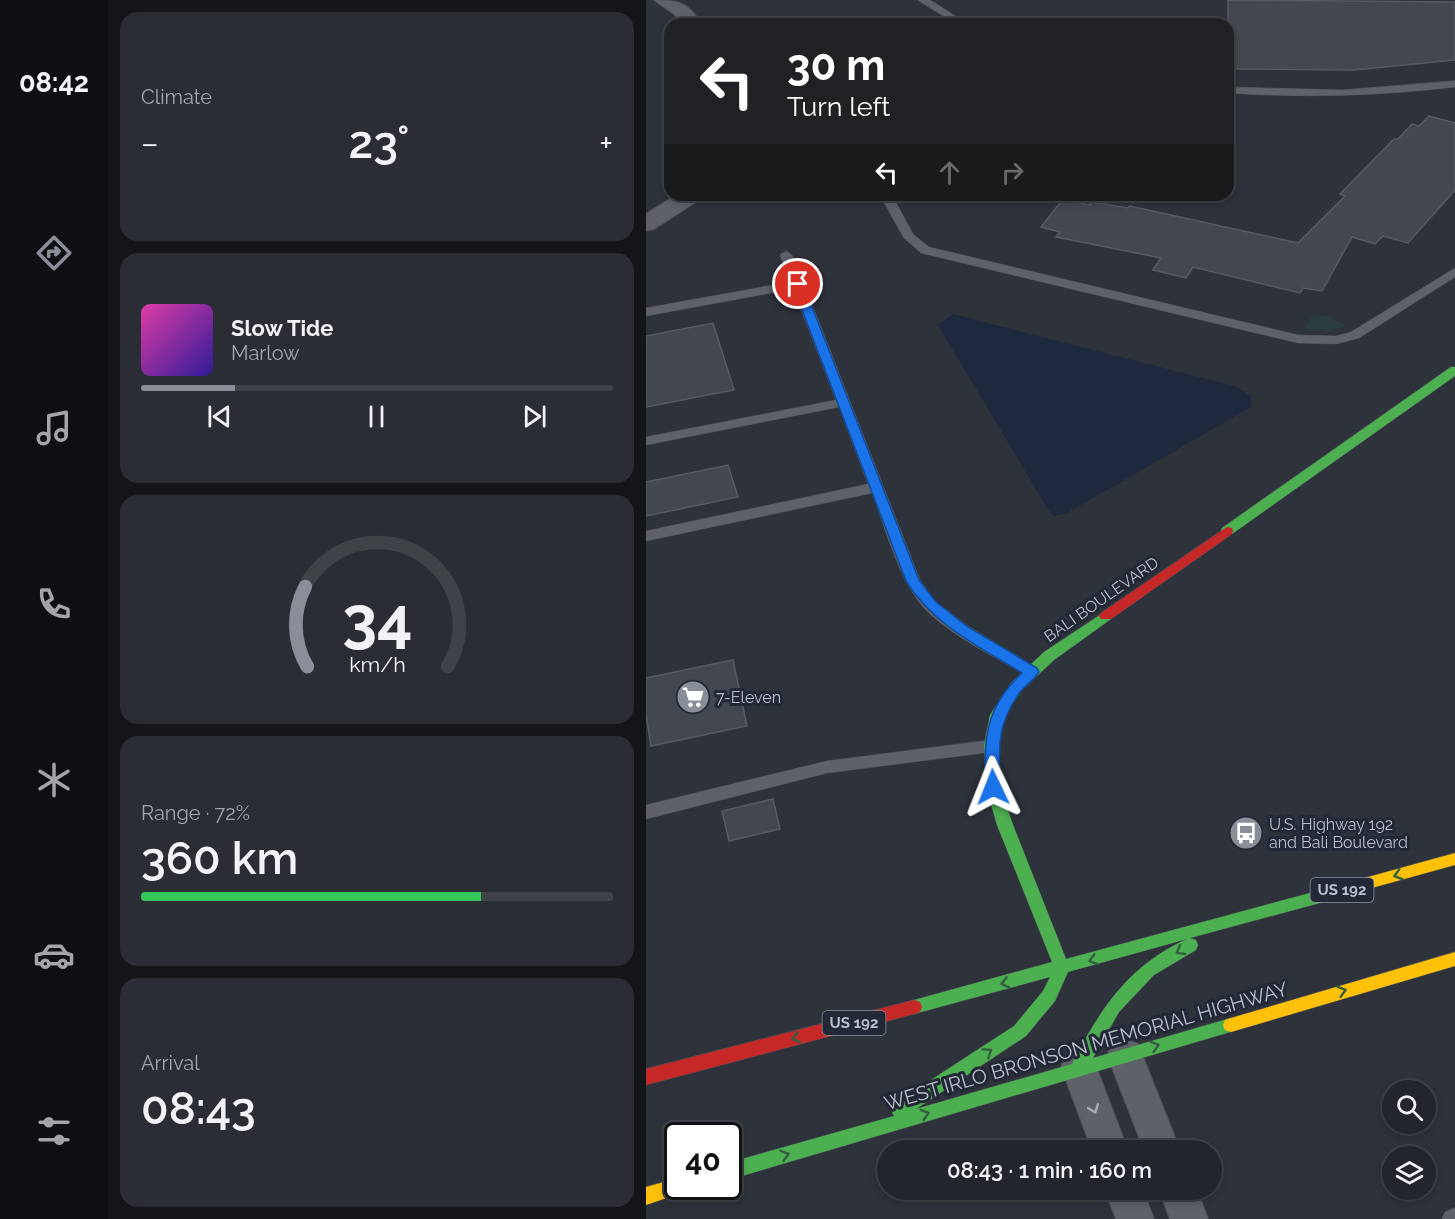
<!DOCTYPE html>
<meta charset="utf-8">
<style>
body{margin:0;font-family:Raleway,sans-serif;background:#2a2e34;color:#f1f3f6;height:100vh;display:flex;flex-direction:column;font-size:22px;white-space:nowrap}
*{box-sizing:border-box;margin:0}
p{font-size:20px;color:#a2a5a9}
.icon{flex:none;width:33px;height:33px;fill:none;stroke:currentColor;stroke-width:2;stroke-linecap:round;stroke-linejoin:round}
.map{position:relative;flex:1;overflow:hidden}
.panel{display:flex;flex-direction:column;gap:12px;padding:12px;background:#131518;width:538px}
.panel>*{flex:none}
.banner{position:absolute;left:18px;top:18px;width:570px;height:183px;border-radius:18px;box-shadow:0 3px 9px #0003,0 0 0 2px #3f4348;background:#202124;color:#fff;overflow:hidden}
.buttons{position:absolute;left:736px;top:1080px;display:grid;gap:12px}
.buttons a{display:grid;place-items:center;width:54px;height:54px;border-radius:50%;background:#22262c;box-shadow:0 3px 9px #0003,0 0 0 2px #3f4348;font-size:30px}
.speed{position:absolute;left:18px;top:1122px;display:flex;gap:12px;font-size:30px;font-weight:700;text-align:center}
.speed>*{display:grid;place-content:center;width:78px;height:78px;border-radius:50%;background:#22262c;box-shadow:0 3px 9px #0003,0 0 0 2px #3f4348;line-height:1}
.speed .limit{border:3px solid #111;border-radius:9px;background:#fff;color:#111}
.pin{position:absolute;display:grid;place-items:center;width:51px;height:51px;color:#fff;margin:-26px;border:3px solid #fff;border-radius:50%;box-shadow:0 2px 6px #0007}
.me{position:absolute;width:66px;margin:-33px;rotate:358deg;stroke-linejoin:round;filter:drop-shadow(0 0 4px #0008)}
.turn{display:flex;align-items:center;gap:21px;height:126px;padding:0 24px;font-size:27px}
.turn .icon{width:78px;height:78px;stroke-width:2.5}
.turn b{display:block;font-size:42px;line-height:51px}
.lanes{display:flex;align-items:center;height:57px;padding:0 24px;background:#0003;justify-content:center;gap:30px;direction:ltr}
.lanes .off{opacity:.35}
.big{font-size:45px;font-weight:600;line-height:1.1}
.panel .tile{flex:1;display:flex;flex-direction:column;justify-content:center;gap:9px;min-width:0;padding:0 21px;border-radius:18px;background:#2a2e34}
.panel .dial{align-items:center;gap:0}
.dial svg{height:156px;overflow:visible;fill:none;stroke:#3f4348;stroke-width:7;stroke-linecap:round;text-anchor:middle}
.dial text{fill:#f1f3f6;stroke:none}
.song{display:flex;align-items:center;gap:18px}
.cover{width:72px;height:72px;border-radius:9px;background:linear-gradient(135deg,hsl(320 70% 55%),hsl(250 70% 35%))}
.played{height:6px;border-radius:3px;background:linear-gradient(90deg,#898e98 20%,#3f4348 20%)}
.keys{display:flex;justify-content:space-around;direction:ltr}
.heat{display:flex;justify-content:space-between;align-items:center;font-size:33px;direction:ltr}
.charge{height:9px;border-radius:4px;background:linear-gradient(90deg,#34c759 72%,#3f4348 0)}
.trip{position:absolute;left:231px;top:1140px;width:345px;height:60px;border-radius:30px;background:#22262c;box-shadow:0 3px 9px #0003,0 0 0 2px #3f4348;font-weight:600;line-height:60px;text-align:center}
main{display:flex;flex:1;min-height:0}
.dock{display:flex;flex-direction:column;width:108px;justify-content:space-around;align-items:center;background:#0e0f12;color:#a2a5a9}
.dock .icon{width:42px;height:42px}
.dock .selected{color:#898e98}
.dock b{font-size:27px;color:#f1f3f6}
.map>svg:first-child{display:block}
.green{fill:#2b3c40}
.water{fill:#1f293d}
.building{fill:#43474f;stroke:#575a62;stroke-width:1.5}
.lines{fill:none;stroke-linecap:round;stroke-linejoin:round}
.lane-casing{stroke:#4c4f57;stroke-width:1}
.street-casing{stroke:#4c4f57;stroke-width:2}
.fast-casing{stroke:#4c4f57;stroke-width:1}
.slow-casing{stroke:#4c4f57;stroke-width:1}
.jam-casing{stroke:#4c4f57;stroke-width:1}
.lane{fill:#5e6268;fill-rule:evenodd}
.street{fill:#5e6268;fill-rule:evenodd}
.fast{fill:#4caf50;fill-rule:evenodd}
.slow{fill:#ffc107;fill-rule:evenodd}
.jam{fill:#c62828;fill-rule:evenodd}
.oneway{stroke:#335e40}
.oneway2{stroke:#a8acb6}
.route{fill:#1a73e8;stroke:#114b97;stroke-width:1.5}
.labels{text-anchor:middle;stroke-width:6;stroke-linejoin:round;paint-order:stroke}
.shield{fill:#222835;stroke:#8c929d;stroke-width:1.5}
.shield-label{font-size:15px;font-weight:bold;fill:#babfca}
.street-label{font-size:16px;fill:#babfca;stroke:#222835}
.poi-label{font-size:16px;fill:#babfca;stroke:#222835;text-anchor:start}
.near-street-label{font-size:20px;fill:#babfca;stroke:#222835}
</style>
<main>
<nav class="dock">
<b>08:42</b>
<svg class="icon selected" aria-label="directions" viewBox="0 0 24 24"><path d="M12 3l9 9-9 9-9-9zM9 14v-3h6M13 9l2 2-2 2"/></svg>
<svg class="icon" aria-label="music" viewBox="0 0 24 24"><path d="M9 18V5l10-2v13"/><circle cx="6" cy="18" r="3"/><circle cx="16" cy="16" r="3"/></svg>
<svg class="icon" aria-label="phone" viewBox="0 0 24 24"><path d="M5 4h4l2 5-3 2q2 4 5 5l2-3 5 2v4C11 20 4 13 5 4z"/></svg>
<svg class="icon" aria-label="climate" viewBox="0 0 24 24"><path d="M12 3v18M4 7l16 10M4 17L20 7"/></svg>
<svg class="icon" aria-label="car" viewBox="0 0 24 24"><path d="M5 17H2v-5l4-1 3-4h7l3 4 3 1v5h-3M9 17h6M6 11h13"/><circle cx="7" cy="17" r="2"/><circle cx="17" cy="17" r="2"/></svg>
<svg class="icon" aria-label="filters" viewBox="0 0 24 24"><path d="M4 7h16M4 17h16"/><circle cx="9" cy="7" r="2"/><circle cx="15" cy="17" r="2"/></svg>
</nav>
<section class="panel">
<div class="tile"><p>Climate</p>
<div class="heat"><a>−</a><b class="big">23°</b><a>+</a></div>
</div>
<div class="tile">
<div class="song"><i class="cover"></i><div><b>Slow Tide</b><p>Marlow</p></div></div>
<div class="played"></div>
<div class="keys"><svg class="icon" aria-label="previous" viewBox="0 0 24 24"><path d="M18 5L8 12l10 7zM5 5v14"/></svg><svg class="icon" aria-label="pause" viewBox="0 0 24 24"><path d="M8 5v14M16 5v14"/></svg><svg class="icon" aria-label="next" viewBox="0 0 24 24"><path d="M6 5l10 7-10 7zM19 5v14"/></svg></div>
</div>
<div class="tile dial"><svg viewBox="0 0 100 80">
<path d="M14 69A42 42 0 1 1 86 69"/>
<path d="M14 69A42 42 0 0 1 13 28" stroke="#898e98"/>
<text x="50" y="56" font-size="32" font-weight="700">34</text>
<text x="50" y="72" font-size="11">km/h</text>
</svg></div>
<div class="tile"><p>Range · 72%</p><b class="big">360 km</b><div class="charge"></div></div>
<div class="tile"><p>Arrival</p><b class="big">08:43</b></div>
</section>
<div class="map">
<svg width="809" height="1219" viewBox="0 0 809 1219">
<rect width="100%" height="100%" fill="#2e323b"/>
<!-- green -->
<polygon class="green" points="683,315 700,326 684,331 659,329 664,318"/>
<!-- water -->
<polygon class="water" points="307,314 588,386 605,396 605,407 421,513 408,516 403,511 292,325"/>
<!-- building -->
<g class="building">
<polygon points="582,0 809,2 809,60 708,70 582,69"/>
<polygon points="783,116 809,123 809,190 762,243 737,236 729,244 706,237 676,291 657,288 654,293 547,267 540,278 507,270 515,258 410,237 414,232 395,227 417,199 443,205 446,202 482,208 484,206 652,243 699,196 694,194 748,139 752,139 766,124 773,126"/>
<polygon points="67,323 88,390 0,407 0,336"/>
<polygon points="82,465 92,497 0,516 0,482"/>
<polygon points="87,660 101,726 5,746 0,715 0,678"/>
<polygon points="127,799 134,829 83,841 76,811"/>
</g>
<g class="lines">
<!-- lane casing -->
<g class="lane-casing">
<g id="lane">
<polygon points="272,0 284,0 322,24 310,24"/>
<path d="M809 81V87C733 96 658 98 582 93V87L696 90Z"/>
<polygon points="234,195 246,195 267,234 283,247 652,335 690,336 705,332 809,268 809,277 713,338 690,344 652,343 275,253 258,238"/>
<path d="M140 251 146 255 158 284 274 580 290 602 322 626 391 668 394 672 391 676H381C348 656 307 637 280 610 253 582 240 529 226 493L0 541V531L222 484 193 407 0 445V437L190 400 147 289 0 316V308L144 282 134 255Z"/>
<polygon points="345,740 351,742 353,746 351,750 345,752 181,773 0,819 0,805 181,761"/>
<polygon points="809,1208 809,1219 796,1219 799,1212"/>
</g>
</g>
<!-- street casing -->
<g class="street-casing">
<g id="street">
<path d="M8 0C33 0 41 2 56 24H37L28 14Z"/>
<polygon points="30,195 56,195 53,200 8,229 0,231 0,214"/>
<polygon points="479,1039 492,1044 534,1150 498,1150 461,1055 466,1044"/>
<polygon points="433,1051 446,1056 482,1150 446,1150 415,1067 420,1056"/>
<polygon points="459,1190 497,1190 508,1219 470,1219"/>
<polygon points="513,1190 551,1190 562,1219 524,1219"/>
</g>
</g>
<!-- fast casing -->
<g class="fast-casing">
<g id="fast">
<polygon points="805,367 809,367 809,376 586,534 576,534 575,531 576,528"/>
<path d="M460 611 467 616 465 619 408 660 376 690 358 716 352 746 354 787 367 825 420 959 675 890 681 891 683 896 681 901 544 938 550 940 552 945 550 950 508 975 473 1012 447 1058 585 1018 591 1020 593 1025 591 1030 82 1180V1163L248 1116 245 1110 248 1104 368 1026 397 991 404 977 268 1014 262 1012 260 1007 262 1002 268 1000 406 962 351 825 340 787 338 746 344 715 366 682 398 652ZM541 939C483 965 454 1009 426 1064L270 1109 380 1036 409 1001 422 972Z"/>
</g>
</g>
<!-- slow casing -->
<g class="slow-casing">
<g id="slow">
<polygon points="809,853 809,865 675,902 669,901 667,896 669,891 675,890"/>
<polygon points="809,952 809,966 585,1032 579,1030 577,1025 579,1020 585,1018"/>
<polygon points="32,1178 32,1186 41,1186 38,1192 0,1205 0,1187"/>
</g>
</g>
<!-- jam casing -->
<g class="jam-casing">
<g id="jam">
<polygon points="581,527 586,528 587,531 586,534 465,619 455,619 453,616 455,613"/>
<polygon points="268,1000 274,1002 276,1007 274,1012 268,1014 0,1085 0,1069"/>
</g>
</g>
<!-- lane -->
<use href="#lane" class="lane"/>
<!-- street -->
<use href="#street" class="street"/>
<!-- fast -->
<use href="#fast" class="fast"/>
<!-- slow -->
<use href="#slow" class="slow"/>
<!-- jam -->
<use href="#jam" class="jam"/>
</g>
<!-- one-way arrows -->
<defs><path id="oneway-chevron" d="M-2-3.5L2.5 0L-2 3.5" fill="none" stroke-width="1.6" stroke-linecap="round" stroke-linejoin="round" transform="scale(1.5)"/></defs>
<g class="oneway">
<use href="#oneway-chevron" transform="translate(752 875) rotate(164)"/>
<use href="#oneway-chevron" transform="translate(534 951) rotate(150)"/>
<use href="#oneway-chevron" transform="translate(447 960) rotate(164)"/>
<use href="#oneway-chevron" transform="translate(359 983) rotate(165)"/>
<use href="#oneway-chevron" transform="translate(696 991) rotate(-16)"/>
<use href="#oneway-chevron" transform="translate(150 1038) rotate(165)"/>
<use href="#oneway-chevron" transform="translate(509 1046) rotate(-16)"/>
<use href="#oneway-chevron" transform="translate(342 1052) rotate(-33)"/>
<use href="#oneway-chevron" transform="translate(279 1114) rotate(-17)"/>
<use href="#oneway-chevron" transform="translate(139 1155) rotate(-16)"/>
</g>
<use class="oneway2" href="#oneway-chevron" transform="translate(448 1109) rotate(69)"/>
<!-- route -->
<path class="route" d="M152 281 157 284 273 580 290 602 322 627 391 668 393 672C388 680 380 685 374 692 350 726 353 748 354 787L352 791H342L339 787C338 739 339 707 376 673 334 647 287 625 260 581L146 284Z"/>
<!-- icons -->
<defs>
<g id="supermarket-disc" transform="scale(1.725)"><circle r="9.5" fill="#898e98" stroke="#222835"/><path d="M-6-5.5h2.5l.6 2H6L4.5 2H-2.5L-4.4-4H-6ZM-1.5 3.2a1.3 1.3 0 1 0 .1 0ZM3 3.2a1.3 1.3 0 1 0 .1 0Z" fill="#fff"/></g>
<g id="bus-disc" transform="scale(1.725)"><circle r="9.5" fill="#898e98" stroke="#222835"/><path d="M-5-6H5V4H4V6H2V4H-2V6H-4V4H-5ZM-3.5-4V0h7V-4ZM-3.5 1.2v1.5H-2V1.2ZM2 1.2v1.5H3.5V1.2Z" fill="#fff"/></g>
</defs>
<g fill-rule="evenodd">
<use href="#supermarket-disc" x="47" y="697"/>
<use href="#bus-disc" x="600" y="833"/>
</g>
<g class="labels">
<!-- shield labels -->
<g class="shield">
<rect x="664.5" y="878" width="63" height="24" rx="4.5"/>
<rect x="176.5" y="1011" width="63" height="24" rx="4.5"/>
</g>
<g class="shield-label">
<text x="696" y="895">US 192</text>
<text x="208" y="1028">US 192</text>
</g>
<!-- street labels -->
<g class="street-label">
<text transform="translate(455 599) rotate(-35)" y="6">BALI BOULEVARD</text>
</g>
<!-- poi labels -->
<g class="poi-label">
<text x="70" y="703">7-Eleven</text>
<text x="623" y="830">U.S. Highway 192<tspan x="623" dy="18">and Bali Boulevard</tspan></text>
</g>
<!-- near-street labels -->
<g class="near-street-label">
<text transform="translate(440 1046) rotate(-16)" y="7">WEST IRLO BRONSON MEMORIAL HIGHWAY</text>
</g>
</g>
</svg>
<div class="buttons">
<a><svg class="icon" aria-label="search" viewBox="0 0 24 24"><circle cx="10" cy="10" r="6"/><path d="M15 15l6 6"/></svg></a>
<a><svg class="icon" aria-label="layers" viewBox="0 0 24 24"><path d="M12 4l9 5-9 5-9-5zM3 14l9 5 9-5"/></svg></a>
</div>
<div class="speed"><div class="limit">40</div></div>
<div class="pin" style="left:152px;top:284px;background:#d93025"><svg class="icon" aria-label="arrive" viewBox="0 0 24 24"><path d="M6 21V4h12l-3 4 3 4H6"/></svg></div>
<svg class="me" style="left:347px;top:787px" viewBox="-20 -20 40 40"><path d="M0-17L14 15 0 8-14 15z" fill="#1a73e8" stroke="#fff" stroke-width="4"/></svg>
<div class="trip">08:43 · 1 min · 160 m</div>
<div class="banner">
<div class="turn"><svg class="icon" aria-label="left" viewBox="0 0 24 24"><path d="M17 20v-9H6M10 6l-5 5 5 5"/></svg><div><b>30 m</b>Turn left</div></div>
<div class="lanes"><svg class="icon" aria-label="left" viewBox="0 0 24 24"><path d="M17 20v-9H6M10 6l-5 5 5 5"/></svg><svg class="icon off" aria-label="ahead" viewBox="0 0 24 24"><path d="M12 20V5M6 11l6-6 6 6"/></svg><svg class="icon off" aria-label="right" viewBox="0 0 24 24"><path d="M7 20v-9h11M14 6l5 5-5 5"/></svg></div>
</div>
</div>
</main>
